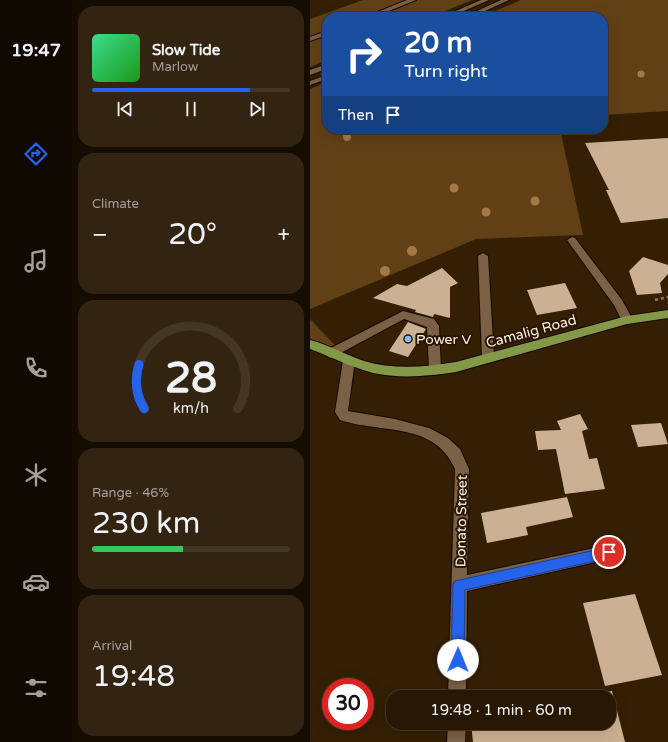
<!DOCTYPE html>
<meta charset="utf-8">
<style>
body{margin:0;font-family:"Varela Round",sans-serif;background:#332412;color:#f1f3f6;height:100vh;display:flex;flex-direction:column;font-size:15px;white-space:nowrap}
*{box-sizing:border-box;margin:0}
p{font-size:13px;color:#a49f9a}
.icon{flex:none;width:22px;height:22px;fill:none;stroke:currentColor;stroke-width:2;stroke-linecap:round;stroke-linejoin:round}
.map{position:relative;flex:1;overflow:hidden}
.side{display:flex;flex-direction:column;gap:6px;padding:6px;background:#150d02;width:238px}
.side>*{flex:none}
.guide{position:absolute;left:12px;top:12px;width:286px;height:122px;border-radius:16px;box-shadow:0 4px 16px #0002,0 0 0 1px #433625;background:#1a4fa0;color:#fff;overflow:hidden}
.speed{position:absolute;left:12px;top:678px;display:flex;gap:8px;font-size:20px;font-weight:700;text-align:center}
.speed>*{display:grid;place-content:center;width:52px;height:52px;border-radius:50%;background:#271703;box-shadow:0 4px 16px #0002,0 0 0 1px #433625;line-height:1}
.speed .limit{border:6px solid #d22;background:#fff;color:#111}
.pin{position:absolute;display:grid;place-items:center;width:34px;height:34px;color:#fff;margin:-17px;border:2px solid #fff;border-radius:50%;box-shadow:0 1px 4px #0007}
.me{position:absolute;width:44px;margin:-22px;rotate:1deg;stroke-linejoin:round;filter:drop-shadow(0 0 3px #0008)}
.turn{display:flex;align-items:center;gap:14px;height:84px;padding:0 16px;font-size:18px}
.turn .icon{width:52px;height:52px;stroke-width:2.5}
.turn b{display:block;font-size:28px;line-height:34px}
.then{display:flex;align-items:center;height:38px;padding:0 16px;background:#0003;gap:8px;font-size:15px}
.big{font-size:30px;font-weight:600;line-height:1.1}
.side .tile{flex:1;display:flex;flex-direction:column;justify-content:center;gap:6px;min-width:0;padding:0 14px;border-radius:16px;background:#332412}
.side .dial{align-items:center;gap:0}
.dial svg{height:104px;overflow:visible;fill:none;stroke:#433625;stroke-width:7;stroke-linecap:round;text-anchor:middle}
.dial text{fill:#f1f3f6;stroke:none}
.song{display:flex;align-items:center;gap:12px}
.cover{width:48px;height:48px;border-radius:6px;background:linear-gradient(135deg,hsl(150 70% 55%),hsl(120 70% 35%))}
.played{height:4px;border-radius:2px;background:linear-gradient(90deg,#2563eb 80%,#433625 80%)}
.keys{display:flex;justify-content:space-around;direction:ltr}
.heat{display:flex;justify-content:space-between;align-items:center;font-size:22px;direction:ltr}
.charge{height:6px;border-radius:3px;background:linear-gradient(90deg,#34c759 46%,#433625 0)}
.trip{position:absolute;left:76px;top:690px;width:230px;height:40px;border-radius:16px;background:#271703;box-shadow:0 4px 16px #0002,0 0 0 1px #433625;font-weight:600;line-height:40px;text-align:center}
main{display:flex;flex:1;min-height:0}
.dock{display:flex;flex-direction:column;width:72px;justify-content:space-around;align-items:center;background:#100901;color:#a49f9a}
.dock .icon{width:28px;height:28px}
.dock .selected{color:#2563eb}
.dock b{font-size:18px;color:#f1f3f6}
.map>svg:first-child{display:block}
.green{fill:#614016}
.building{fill:#cbb093}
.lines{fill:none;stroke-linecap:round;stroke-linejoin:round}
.minor-casing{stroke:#180900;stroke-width:2}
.major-casing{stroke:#180900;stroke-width:2}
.path{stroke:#8c7b66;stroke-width:2.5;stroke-dasharray:3 3;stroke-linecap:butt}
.minor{fill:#7a6146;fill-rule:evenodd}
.major{fill:#849947;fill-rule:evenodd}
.tree{fill:#a37947}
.route{fill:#2563eb;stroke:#184099}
.poi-dot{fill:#80bdfa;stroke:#2a1500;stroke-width:1.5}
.labels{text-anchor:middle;stroke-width:4;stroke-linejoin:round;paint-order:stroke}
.street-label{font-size:14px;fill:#fdf2e5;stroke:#2a1500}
.poi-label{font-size:14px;fill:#fdf2e5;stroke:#2a1500;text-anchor:start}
</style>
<main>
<nav class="dock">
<b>19:47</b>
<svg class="icon selected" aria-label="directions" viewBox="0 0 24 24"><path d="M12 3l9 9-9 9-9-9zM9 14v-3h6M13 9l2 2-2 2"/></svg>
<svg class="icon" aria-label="music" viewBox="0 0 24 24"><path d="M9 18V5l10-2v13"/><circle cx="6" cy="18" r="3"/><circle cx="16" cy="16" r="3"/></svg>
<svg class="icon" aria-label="phone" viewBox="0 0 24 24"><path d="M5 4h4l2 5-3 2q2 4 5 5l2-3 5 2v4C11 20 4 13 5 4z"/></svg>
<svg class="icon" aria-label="climate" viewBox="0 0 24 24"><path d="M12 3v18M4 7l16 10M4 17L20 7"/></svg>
<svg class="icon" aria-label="car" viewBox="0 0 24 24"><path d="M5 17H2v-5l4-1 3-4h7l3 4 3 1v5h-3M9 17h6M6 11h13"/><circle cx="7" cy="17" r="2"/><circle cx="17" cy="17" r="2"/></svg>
<svg class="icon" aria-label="filters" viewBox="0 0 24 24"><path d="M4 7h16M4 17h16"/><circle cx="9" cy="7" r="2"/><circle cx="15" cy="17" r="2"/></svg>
</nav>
<section class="side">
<div class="tile">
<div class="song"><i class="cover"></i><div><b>Slow Tide</b><p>Marlow</p></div></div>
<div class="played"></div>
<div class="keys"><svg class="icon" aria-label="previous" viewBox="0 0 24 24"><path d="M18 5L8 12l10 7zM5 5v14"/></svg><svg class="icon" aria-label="pause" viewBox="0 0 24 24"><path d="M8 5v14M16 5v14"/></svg><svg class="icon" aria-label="next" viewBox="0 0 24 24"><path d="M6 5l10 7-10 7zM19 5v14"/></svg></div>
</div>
<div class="tile"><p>Climate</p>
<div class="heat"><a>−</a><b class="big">20°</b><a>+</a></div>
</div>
<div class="tile dial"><svg viewBox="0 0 100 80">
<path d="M14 69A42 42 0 1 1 86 69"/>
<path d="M14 69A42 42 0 0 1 10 35" stroke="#2563eb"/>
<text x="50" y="56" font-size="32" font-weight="700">28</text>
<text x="50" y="72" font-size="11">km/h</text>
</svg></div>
<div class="tile"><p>Range · 46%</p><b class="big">230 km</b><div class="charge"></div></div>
<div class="tile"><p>Arrival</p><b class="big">19:48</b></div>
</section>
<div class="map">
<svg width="358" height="742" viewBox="0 0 358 742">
<rect width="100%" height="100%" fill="#341f04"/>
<!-- green -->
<g class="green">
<polygon points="53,0 162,0 121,17 17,17 17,60 0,67 0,19"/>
<polygon points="211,0 358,0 358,111 293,115 293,17 171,17"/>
<polygon points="17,82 17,129 250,129 273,235 166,239 0,309 0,89"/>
<polygon points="0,319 39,360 0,344"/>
</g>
<!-- building -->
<g class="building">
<polygon points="358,138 358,218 311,223 296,190 299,190 275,143"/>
<polygon points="333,257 358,265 358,274 350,283 352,293 327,295 319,271"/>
<polygon points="132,268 148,283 140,287 140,318 124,314 123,317 105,312 106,310 63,298 87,284 97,286"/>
<polygon points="255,283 267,308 227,315 217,290"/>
<polygon points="98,322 116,329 98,357 79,351"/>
<polygon points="270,414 278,429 272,431 279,459 287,458 295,489 255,494 246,449 228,450 225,431 251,430 247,421"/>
<polygon points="351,423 358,444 328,447 321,425"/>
<polygon points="257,497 263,517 216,527 218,535 177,543 171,513"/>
<polygon points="325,594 352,675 295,686 273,603"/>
<polygon points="302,691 315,742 163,742 161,723 299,723 299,697 271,697"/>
</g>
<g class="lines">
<!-- minor casing -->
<g class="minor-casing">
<g id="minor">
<polygon points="97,0 106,0 64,17 55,17"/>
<polygon points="171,0 179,0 140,17 132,17"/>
<polygon points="191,0 199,0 162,17 154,17"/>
<polygon points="17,31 17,35 0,41 0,37"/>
<polygon points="17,64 17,69 0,75 0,70"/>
<polygon points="17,75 17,79 0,85 0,81"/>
<polygon points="262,237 265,238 312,300 323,320 321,323 317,324 313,323 304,305 257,240"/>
<polygon points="173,253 178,256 184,358 182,361 178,363 174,361 172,358 168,256"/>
<polygon points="93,311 124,319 129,326 131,370 129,373 125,375 121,373 119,370 117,327 94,319 25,356 21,358 17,356 15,353 17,350"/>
<path d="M39 355 43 357 45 360 38 411 85 419 119 428 138 438 150 449 159 469 157 575 299 545 304 547 306 552 304 557 299 559 157 591 156 697H138L145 469C124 421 71 434 30 420L25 412 33 360 35 357Z"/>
<polygon points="138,723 156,723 155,742 137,742"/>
</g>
</g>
<!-- major casing -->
<g class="major-casing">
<path id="major" d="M358 310V318L317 324 146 372C119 376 91 379 63 373 41 367 21 357 0 349V340C19 345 36 355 54 361 84 370 116 367 146 362L317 316Z"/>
</g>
<!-- path -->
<polyline class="path" points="345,300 358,297"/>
<!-- minor -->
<use href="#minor" class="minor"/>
<!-- major -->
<use href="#major" class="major"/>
</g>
<!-- trees -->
<g class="tree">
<circle cx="331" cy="74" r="3.5"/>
<circle cx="37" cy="137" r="4"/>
<circle cx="144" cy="188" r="4.5"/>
<circle cx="225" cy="201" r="4.5"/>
<circle cx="176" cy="212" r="4.5"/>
<circle cx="102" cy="251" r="5"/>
<circle cx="75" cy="271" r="5"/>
</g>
<!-- route -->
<polygon class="route" points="299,547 303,548 305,552 303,556 299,558 155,590 154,660 152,664 148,666 143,664 141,660 143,585 145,581"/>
<!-- markers -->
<circle class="poi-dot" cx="98" cy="339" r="4"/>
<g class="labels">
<!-- street labels -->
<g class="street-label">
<text transform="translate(221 331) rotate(-15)" y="5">Camalig Road</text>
<text transform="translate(151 521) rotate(-89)" y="5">Donato Street</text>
</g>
<!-- poi labels -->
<g class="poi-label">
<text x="106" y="344">Power V</text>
</g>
</g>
</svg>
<div class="speed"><div class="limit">30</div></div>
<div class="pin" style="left:299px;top:552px;background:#d93025"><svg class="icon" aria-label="arrive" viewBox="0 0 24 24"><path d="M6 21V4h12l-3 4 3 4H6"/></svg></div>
<svg class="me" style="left:148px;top:660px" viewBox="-20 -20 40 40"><circle r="19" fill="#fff"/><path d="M0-13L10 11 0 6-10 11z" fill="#2563eb"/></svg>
<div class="trip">19:48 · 1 min · 60 m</div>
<div class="guide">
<div class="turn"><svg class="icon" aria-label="right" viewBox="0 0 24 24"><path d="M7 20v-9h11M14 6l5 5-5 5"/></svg><div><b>20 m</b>Turn right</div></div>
<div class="then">Then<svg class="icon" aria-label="arrive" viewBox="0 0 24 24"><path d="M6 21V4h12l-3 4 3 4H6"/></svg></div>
</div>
</div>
</main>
